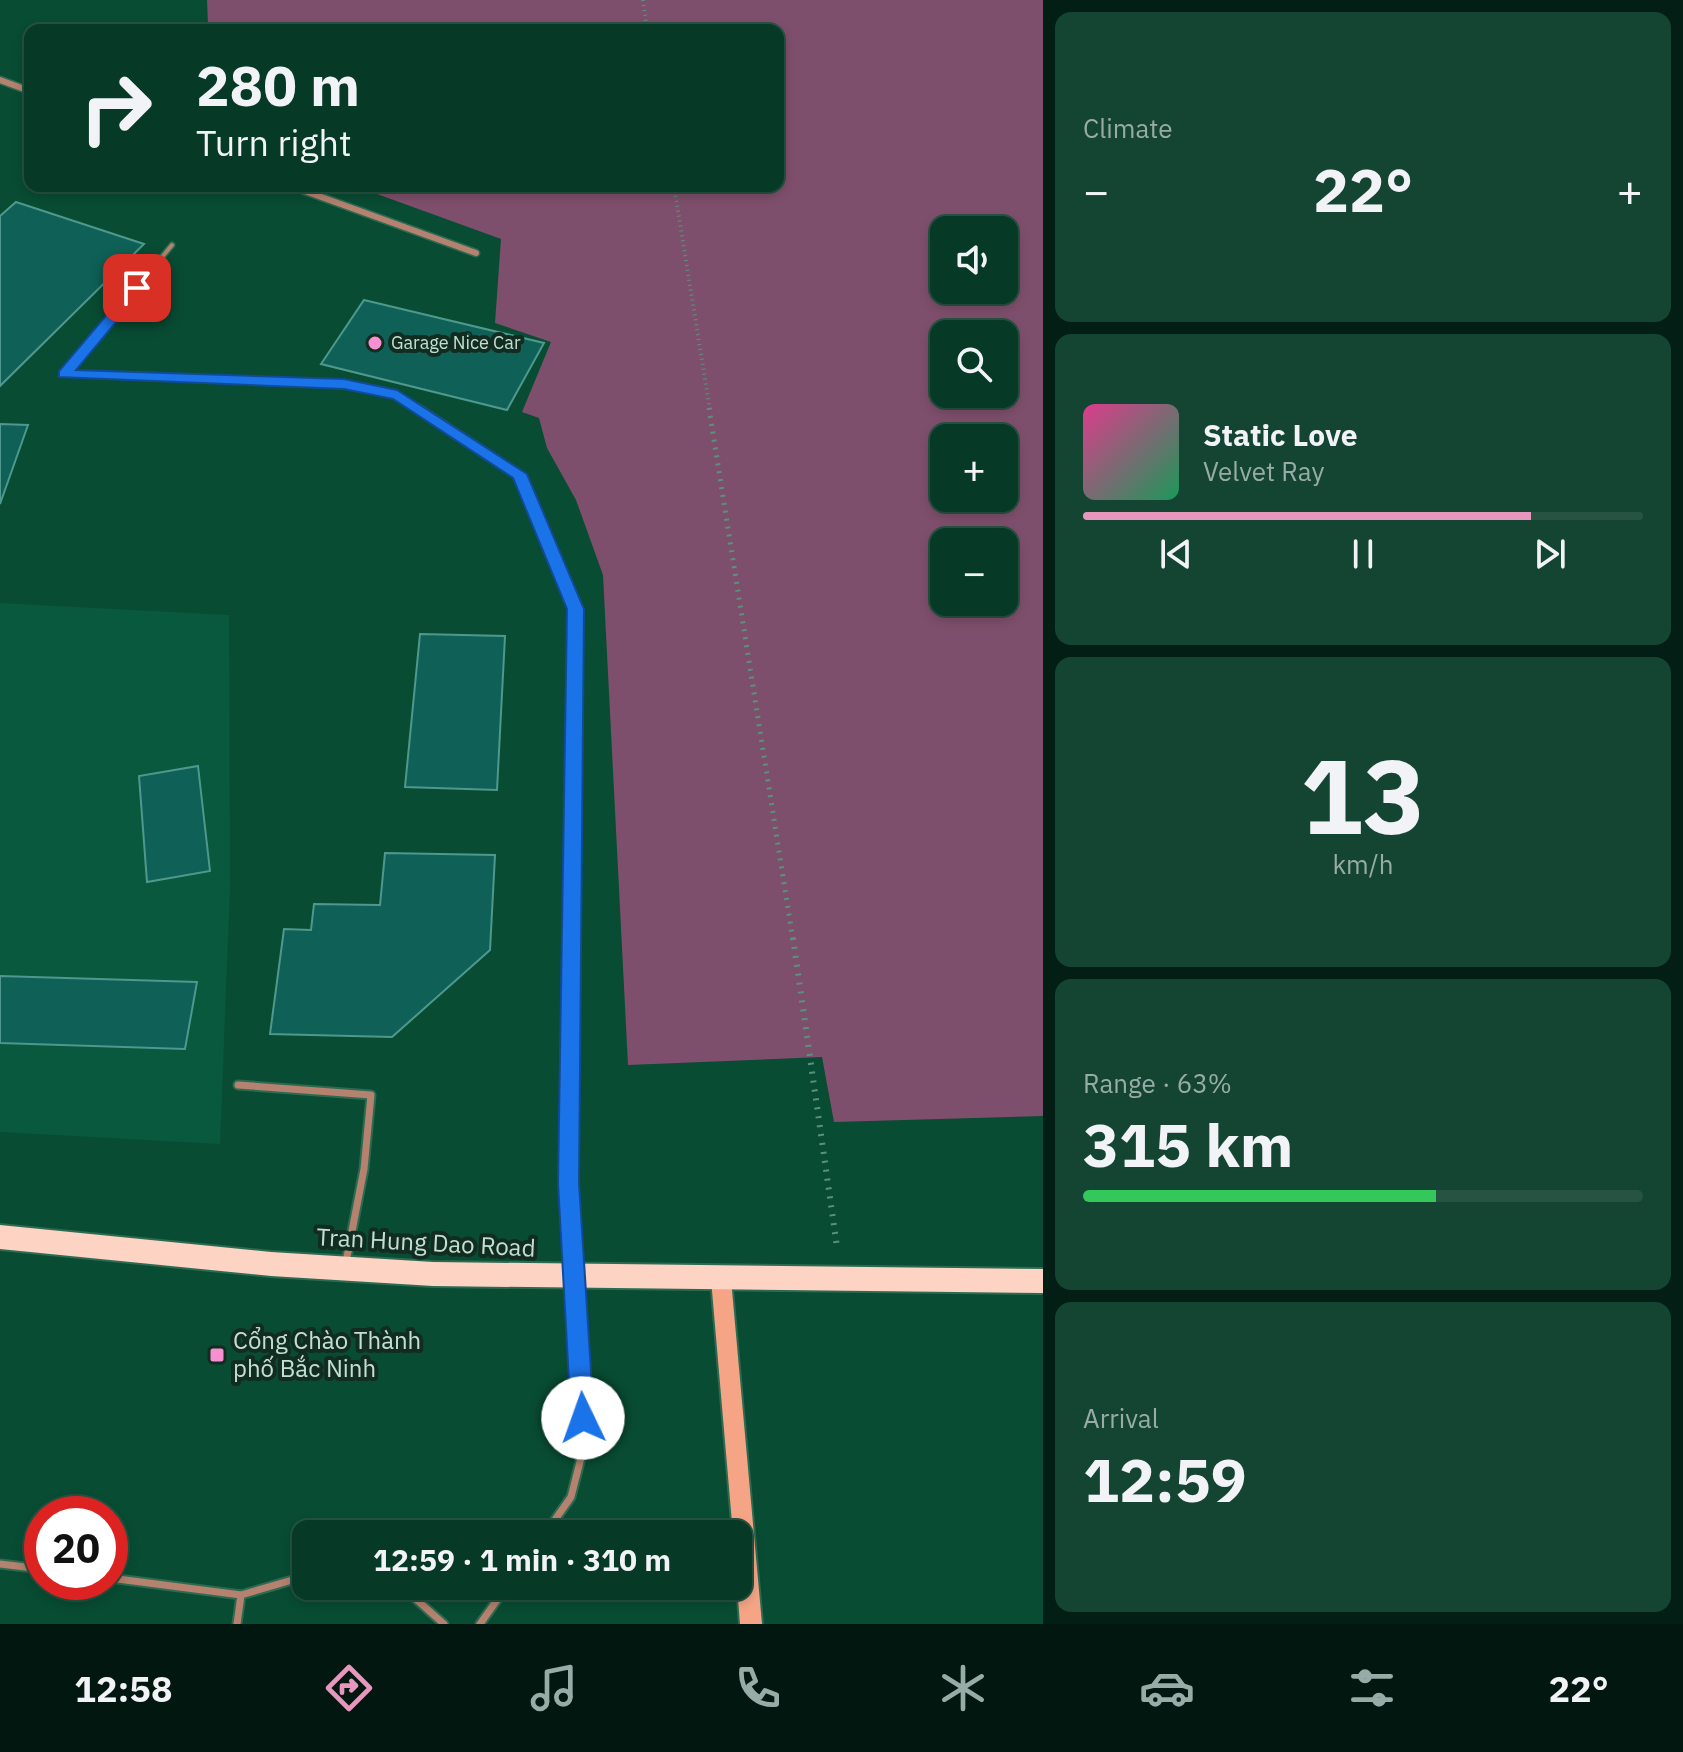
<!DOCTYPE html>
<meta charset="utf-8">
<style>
body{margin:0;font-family:"IBM Plex Sans",sans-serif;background:#144432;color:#f1f3f6;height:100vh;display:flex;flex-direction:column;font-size:30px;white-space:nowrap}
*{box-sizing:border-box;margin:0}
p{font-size:26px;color:#98aca7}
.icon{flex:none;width:44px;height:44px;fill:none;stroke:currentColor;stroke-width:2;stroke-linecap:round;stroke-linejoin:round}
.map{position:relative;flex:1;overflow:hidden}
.panel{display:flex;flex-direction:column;gap:12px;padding:12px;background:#031f15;width:640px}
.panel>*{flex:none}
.hud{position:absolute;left:24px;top:24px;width:760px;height:168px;border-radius:16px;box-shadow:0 4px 12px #0003,0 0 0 2px #275343;background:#063926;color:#f1f3f6;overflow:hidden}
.controls{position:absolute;left:930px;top:216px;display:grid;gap:16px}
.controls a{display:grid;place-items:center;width:88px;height:88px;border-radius:16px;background:#063926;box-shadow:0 4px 12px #0003,0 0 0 2px #275343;font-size:40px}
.speed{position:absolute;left:24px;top:1496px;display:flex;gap:16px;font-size:40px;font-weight:700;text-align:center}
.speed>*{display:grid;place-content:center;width:104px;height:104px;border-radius:50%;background:#063926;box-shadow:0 4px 12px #0003,0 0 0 2px #275343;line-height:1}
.speed .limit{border:12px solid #d22;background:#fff;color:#111}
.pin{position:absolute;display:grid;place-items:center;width:68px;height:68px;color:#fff;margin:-34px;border-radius:16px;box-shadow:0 4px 12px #0006}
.me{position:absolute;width:88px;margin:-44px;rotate:357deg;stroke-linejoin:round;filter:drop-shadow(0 0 6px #0008)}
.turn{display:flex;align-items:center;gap:28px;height:168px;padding:0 40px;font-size:36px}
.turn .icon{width:104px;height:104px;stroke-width:2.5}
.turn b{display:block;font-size:56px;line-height:68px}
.big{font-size:60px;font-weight:800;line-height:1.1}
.panel .tile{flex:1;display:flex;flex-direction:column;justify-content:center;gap:12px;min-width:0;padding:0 28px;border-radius:16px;background:#144432}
.panel .dial{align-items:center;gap:0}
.dial b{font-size:104px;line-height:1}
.song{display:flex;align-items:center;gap:24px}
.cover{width:96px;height:96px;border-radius:12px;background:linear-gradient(135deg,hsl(330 70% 55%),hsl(150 70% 35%))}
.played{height:8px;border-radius:4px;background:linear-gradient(90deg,#e797bd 80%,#275343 80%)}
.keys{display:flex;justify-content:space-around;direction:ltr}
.heat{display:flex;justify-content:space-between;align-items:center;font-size:44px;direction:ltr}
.charge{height:12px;border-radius:6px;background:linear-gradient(90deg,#34c759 63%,#275343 0)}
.trip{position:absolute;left:292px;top:1520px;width:460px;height:80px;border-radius:16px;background:#063926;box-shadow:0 4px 12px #0003,0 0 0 2px #275343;font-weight:800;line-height:80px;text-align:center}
.tab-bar{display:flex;height:128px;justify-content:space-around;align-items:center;background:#02170f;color:#98aca7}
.tab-bar .icon{width:56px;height:56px}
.tab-bar .selected{color:#e797bd}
.tab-bar b{font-size:36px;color:#f1f3f6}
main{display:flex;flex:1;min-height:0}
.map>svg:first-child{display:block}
.built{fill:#08593d}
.green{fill:#7e4f6c;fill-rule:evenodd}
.building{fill:#0f6056;stroke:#4e988d;stroke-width:2}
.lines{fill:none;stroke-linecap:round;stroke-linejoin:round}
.lane-far2-casing{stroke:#2d6a52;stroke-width:7}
.lane-far1-casing{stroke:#2d6a52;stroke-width:10}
.lane-casing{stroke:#2d6a52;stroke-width:11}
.street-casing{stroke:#2d6a52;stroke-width:9}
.secondary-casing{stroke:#2d6a52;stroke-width:4}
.primary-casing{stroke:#2d6a52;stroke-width:4}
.path-far2{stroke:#5d907b;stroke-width:4;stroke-dasharray:1 4;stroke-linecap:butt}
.path-far1{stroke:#5d907b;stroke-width:5;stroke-dasharray:2 6;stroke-linecap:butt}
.path{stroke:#5d907b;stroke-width:6;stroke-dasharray:2 7;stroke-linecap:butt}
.lane-far2{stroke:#b4826e;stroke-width:4}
.lane-far1{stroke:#b4826e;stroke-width:6}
.lane{stroke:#b4826e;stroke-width:7}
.street{stroke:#b4826e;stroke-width:6}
.secondary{fill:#f5a586;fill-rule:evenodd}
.primary{fill:#fdd3c3;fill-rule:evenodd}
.route{fill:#1a73e8;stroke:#114b97;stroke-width:2}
.poi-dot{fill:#f690d0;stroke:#132c21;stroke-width:3}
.labels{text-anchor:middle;stroke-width:8;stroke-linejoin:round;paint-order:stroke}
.far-poi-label{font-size:18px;fill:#c2e0d0;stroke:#132c21;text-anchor:start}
.near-street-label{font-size:24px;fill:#c2e0d0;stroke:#132c21}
.near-poi-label{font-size:24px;fill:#c2e0d0;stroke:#132c21;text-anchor:start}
</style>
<main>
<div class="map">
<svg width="1043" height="1624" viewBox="0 0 1043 1624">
<rect width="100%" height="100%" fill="#084c33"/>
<!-- built -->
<polygon class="built" points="0,603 229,615 230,888 220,1144 0,1132"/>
<!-- green -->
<path class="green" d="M207 0H1043V1116L834 1122 822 1057 628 1065 603 575 576 500 547 448 539 418 522 412 551 342 495 323 501 239 355 186H778V30H165L208 24ZM944 230H1004V290H944ZM944 334H1004V394H944ZM944 438H1004V498H944ZM944 542H1004V602H944Z"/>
<!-- building -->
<g class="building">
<polygon points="16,202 144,244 0,386 0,216"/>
<polygon points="364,300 544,343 507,410 321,364"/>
<polygon points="0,424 28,425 0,504"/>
<polygon points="420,634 505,636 497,790 405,787"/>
<polygon points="198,766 210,871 147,882 139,776"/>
<polygon points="385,853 495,855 490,950 392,1037 270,1034 284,929 311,930 314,904 380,905"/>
<polygon points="0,976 197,982 185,1049 0,1043"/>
</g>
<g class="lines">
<!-- lane-far2 casing -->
<g class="lane-far2-casing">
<polyline id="lane-far2" points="172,245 65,374 344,384 397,395 421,410"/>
</g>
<!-- lane-far1 casing -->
<g class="lane-far1-casing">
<polyline id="lane-far1" points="418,408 519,474 575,609 572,940"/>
</g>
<!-- lane casing -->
<g class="lane-casing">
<g id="lane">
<polyline points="572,938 569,1183 574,1271"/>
<polyline points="238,1085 371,1095 364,1169 346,1262"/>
<polyline points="545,1534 571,1497 584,1446 575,1282"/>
<polyline points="0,1564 42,1569"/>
<polyline points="110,1578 241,1595 237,1624"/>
<polyline points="401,1586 444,1624"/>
<polyline points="241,1595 306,1576"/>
<polyline points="480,1624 507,1586"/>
</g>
</g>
<!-- street casing -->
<g class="street-casing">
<g id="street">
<polyline points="0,80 30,91"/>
<polyline points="291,186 476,253"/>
</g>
</g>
<!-- secondary casing -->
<g class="secondary-casing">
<polygon id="secondary" points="721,1269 728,1272 731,1279 762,1624 740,1624 737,1586 738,1534 733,1534 711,1279 714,1272"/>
</g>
<!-- primary casing -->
<g class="primary-casing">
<polygon id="primary" points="0,1225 271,1252 433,1262 1043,1269 1043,1293 433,1286 271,1276 0,1249"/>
</g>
<!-- path-far2 -->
<g class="path-far2">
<polyline points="643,0 647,30"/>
<polyline points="674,186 710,410"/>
</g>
<!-- path-far1 -->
<polyline class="path-far1" points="709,408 793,940"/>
<!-- path -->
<polyline class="path" points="793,938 837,1247"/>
<!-- lane-far2 -->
<use href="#lane-far2" class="lane-far2"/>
<!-- lane-far1 -->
<use href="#lane-far1" class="lane-far1"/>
<!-- lane -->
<use href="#lane" class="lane"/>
<!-- street -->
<use href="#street" class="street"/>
<!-- secondary -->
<use href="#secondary" class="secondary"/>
<!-- primary -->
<use href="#primary" class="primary"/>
</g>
<!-- route -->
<polygon class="route" points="137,283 144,288 142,291 76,370 344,379 397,390 527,474 584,609 579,1183 594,1418 591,1426 583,1429 575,1426 571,1418 558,1183 567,609 513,478 393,399 344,389 59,377 59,371 132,285"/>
<!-- markers -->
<g class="poi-dot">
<circle cx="375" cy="343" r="8"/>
<rect x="209" y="1347" width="16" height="16" rx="4"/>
</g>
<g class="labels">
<!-- far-poi labels -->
<g class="far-poi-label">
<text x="391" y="349">Garage Nice Car</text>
</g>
<!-- near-street labels -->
<g class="near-street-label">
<text transform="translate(426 1243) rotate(3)" y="8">Tran Hung Dao Road</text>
</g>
<!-- near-poi labels -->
<g class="near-poi-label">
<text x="233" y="1349">Cổng Chào Thành<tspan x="233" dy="28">phố Bắc Ninh</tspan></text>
</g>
</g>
</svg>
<div class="controls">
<a><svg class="icon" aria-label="sound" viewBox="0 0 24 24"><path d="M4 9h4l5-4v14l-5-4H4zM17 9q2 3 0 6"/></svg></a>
<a><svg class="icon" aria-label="search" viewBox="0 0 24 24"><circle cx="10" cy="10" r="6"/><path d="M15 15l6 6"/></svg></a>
<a>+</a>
<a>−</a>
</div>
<div class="speed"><div class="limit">20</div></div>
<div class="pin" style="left:137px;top:288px;background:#d93025"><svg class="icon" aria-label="arrive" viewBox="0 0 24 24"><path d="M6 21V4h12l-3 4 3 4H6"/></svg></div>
<svg class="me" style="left:583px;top:1418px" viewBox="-20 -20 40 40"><circle r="19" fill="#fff"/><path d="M0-13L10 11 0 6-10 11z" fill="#1a73e8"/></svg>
<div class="trip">12:59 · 1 min · 310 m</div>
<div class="hud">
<div class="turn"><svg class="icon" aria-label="right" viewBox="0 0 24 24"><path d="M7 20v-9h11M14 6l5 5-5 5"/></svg><div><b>280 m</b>Turn right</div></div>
</div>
</div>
<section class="panel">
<div class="tile"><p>Climate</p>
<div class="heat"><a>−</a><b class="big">22°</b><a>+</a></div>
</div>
<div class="tile">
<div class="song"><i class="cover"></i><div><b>Static Love</b><p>Velvet Ray</p></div></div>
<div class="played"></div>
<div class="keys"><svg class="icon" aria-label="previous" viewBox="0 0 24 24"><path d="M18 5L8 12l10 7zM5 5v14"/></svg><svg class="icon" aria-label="pause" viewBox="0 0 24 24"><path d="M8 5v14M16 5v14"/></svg><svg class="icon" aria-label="next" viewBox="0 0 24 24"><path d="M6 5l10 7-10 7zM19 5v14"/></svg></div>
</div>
<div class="tile dial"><b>13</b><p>km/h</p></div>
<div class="tile"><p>Range · 63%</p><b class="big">315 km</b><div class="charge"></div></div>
<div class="tile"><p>Arrival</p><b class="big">12:59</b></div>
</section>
</main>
<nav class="tab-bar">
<b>12:58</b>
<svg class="icon selected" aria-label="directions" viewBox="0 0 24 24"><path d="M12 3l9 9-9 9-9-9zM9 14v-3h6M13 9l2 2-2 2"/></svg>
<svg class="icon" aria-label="music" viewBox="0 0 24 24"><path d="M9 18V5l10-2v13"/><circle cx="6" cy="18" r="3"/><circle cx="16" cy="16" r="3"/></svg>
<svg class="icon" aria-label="phone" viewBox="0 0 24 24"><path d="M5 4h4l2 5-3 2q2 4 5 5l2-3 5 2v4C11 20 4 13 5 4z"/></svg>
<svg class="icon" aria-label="climate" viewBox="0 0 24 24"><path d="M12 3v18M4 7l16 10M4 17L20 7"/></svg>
<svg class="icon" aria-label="car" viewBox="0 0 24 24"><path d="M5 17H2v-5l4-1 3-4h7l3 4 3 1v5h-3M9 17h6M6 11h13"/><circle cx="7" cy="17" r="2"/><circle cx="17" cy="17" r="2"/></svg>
<svg class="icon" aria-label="filters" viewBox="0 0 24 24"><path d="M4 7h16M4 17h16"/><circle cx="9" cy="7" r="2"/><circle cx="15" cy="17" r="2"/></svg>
<b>22°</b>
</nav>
